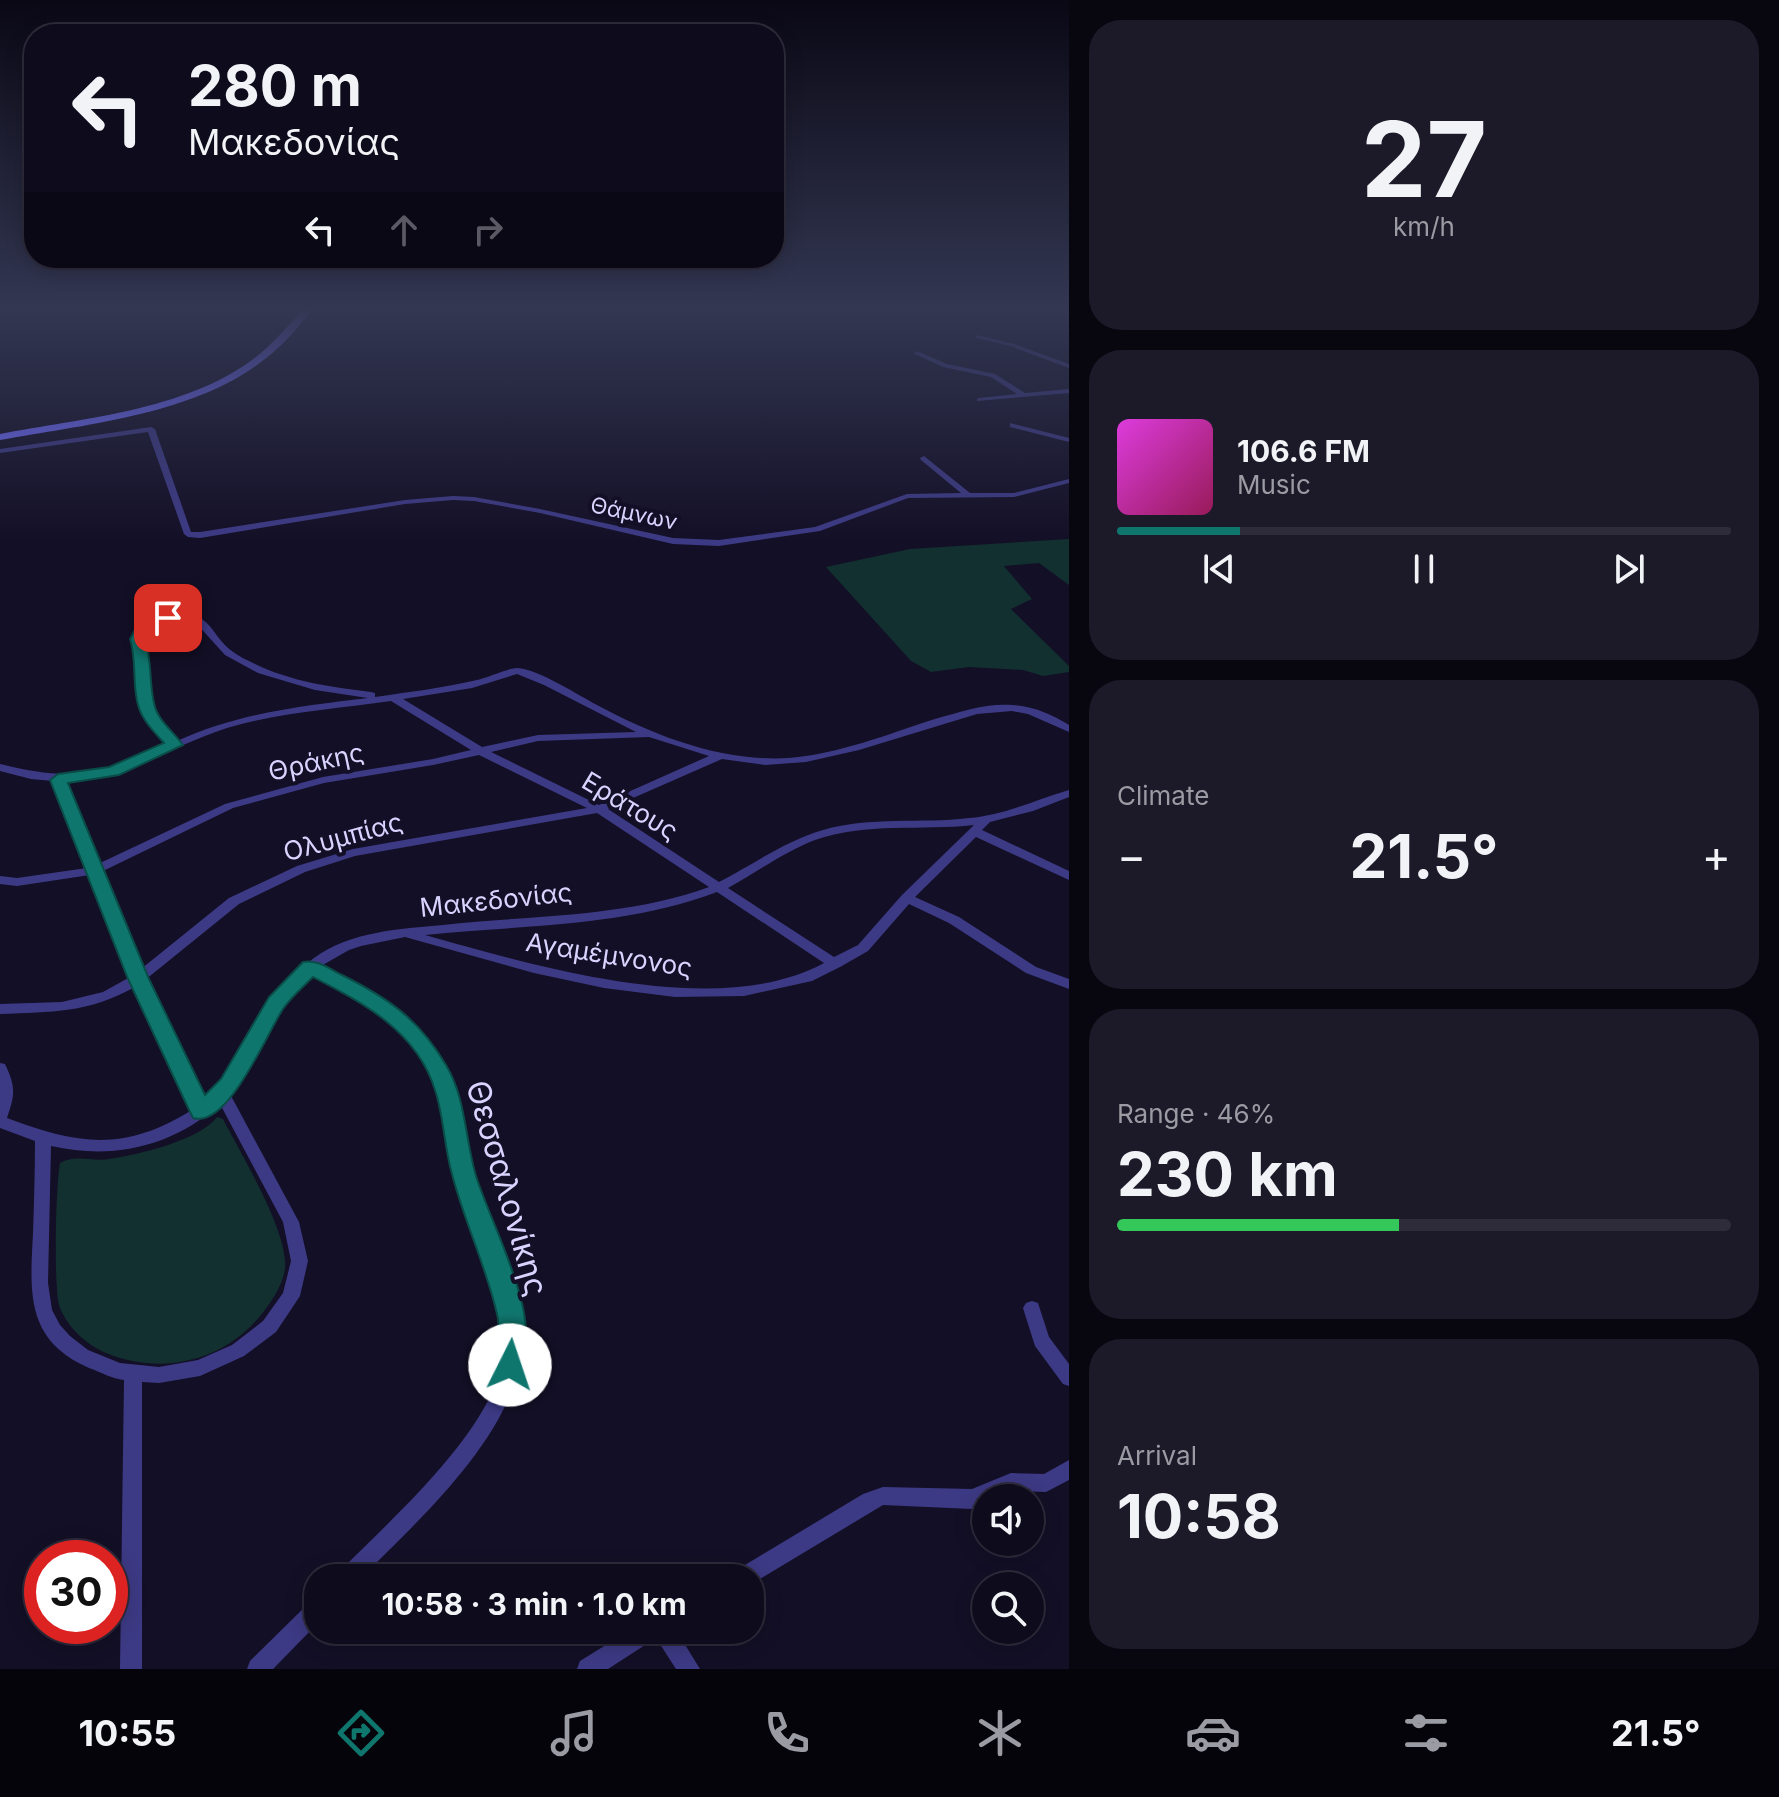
<!DOCTYPE html>
<meta charset="utf-8">
<style>
body{margin:0;font-family:Inter,sans-serif;background:#1c1929;color:#f1f3f6;height:100vh;display:flex;flex-direction:column;font-size:30px;white-space:nowrap}
*{box-sizing:border-box;margin:0}
p{font-size:26px;color:#9b9ba3}
.icon{flex:none;width:44px;height:44px;fill:none;stroke:currentColor;stroke-width:2;stroke-linecap:round;stroke-linejoin:round}
.map{position:relative;flex:1;overflow:hidden}
.details{display:flex;flex-direction:column;gap:20px;padding:20px;background:#08060f;width:710px}
.details>*{flex:none}
.hud{position:absolute;left:24px;top:24px;width:760px;height:244px;border-radius:32px;box-shadow:0 4px 20px #0003,0 0 0 2px #2e2b3b;background:#0e0b1c;color:#f1f3f6;overflow:hidden}
.fabs{position:absolute;left:972px;top:1484px;display:grid;gap:16px}
.fabs a{display:grid;place-items:center;width:72px;height:72px;border-radius:50%;background:#0e0b1c;box-shadow:0 4px 20px #0003,0 0 0 2px #2e2b3b;font-size:40px}
.speed{position:absolute;left:24px;top:1540px;display:flex;gap:16px;font-size:40px;font-weight:700;text-align:center}
.speed>*{display:grid;place-content:center;width:104px;height:104px;border-radius:50%;background:#0e0b1c;box-shadow:0 4px 20px #0003,0 0 0 2px #2e2b3b;line-height:1}
.speed .limit{border:12px solid #d22;background:#fff;color:#111}
.pin{position:absolute;display:grid;place-items:center;width:68px;height:68px;color:#fff;margin:-34px;border-radius:16px;box-shadow:0 4px 12px #0006}
.me{position:absolute;width:88px;margin:-44px;rotate:4deg;stroke-linejoin:round;filter:drop-shadow(0 0 6px #0008)}
.turn{display:flex;align-items:center;gap:28px;height:168px;padding:0 32px;font-size:36px}
.turn .icon{width:104px;height:104px;stroke-width:2.5}
.turn b{display:block;font-size:56px;line-height:68px}
.lanes{display:flex;align-items:center;height:76px;padding:0 32px;background:#0003;justify-content:center;gap:40px;direction:ltr}
.lanes .off{opacity:.35}
.big{font-size:60px;font-weight:700;line-height:1.1}
.details .tile{flex:1;display:flex;flex-direction:column;justify-content:center;gap:12px;min-width:0;padding:0 28px;border-radius:32px;background:#1c1929}
.details .dial{align-items:center;gap:0}
.dial b{font-size:104px;line-height:1}
.song{display:flex;align-items:center;gap:24px}
.cover{width:96px;height:96px;border-radius:12px;background:linear-gradient(135deg,hsl(300 70% 55%),hsl(330 70% 35%))}
.played{height:8px;border-radius:4px;background:linear-gradient(90deg,#0f766e 20%,#2e2b3b 20%)}
.keys{display:flex;justify-content:space-around;direction:ltr}
.heat{display:flex;justify-content:space-between;align-items:center;font-size:44px;direction:ltr}
.charge{height:12px;border-radius:6px;background:linear-gradient(90deg,#34c759 46%,#2e2b3b 0)}
.trip{position:absolute;left:304px;top:1564px;width:460px;height:80px;border-radius:32px;background:#0e0b1c;box-shadow:0 4px 20px #0003,0 0 0 2px #2e2b3b;font-weight:700;line-height:80px;text-align:center}
.tabs{display:flex;height:128px;justify-content:space-around;align-items:center;background:#06040b;color:#9b9ba3}
.tabs .icon{width:56px;height:56px}
.tabs .on{color:#0f766e}
.tabs b{font-size:36px;color:#f1f3f6}
main{display:flex;flex:1;min-height:0}
.map>svg:first-child{display:block}
.green{fill:#12302f}
.lines{fill:none;stroke-linecap:round;stroke-linejoin:round}
.street{fill:#3d3a85;fill-rule:evenodd}
.secondary{fill:#6f6bff;fill-rule:evenodd}
.route{fill:#0f766e;stroke:#0a4d48;stroke-width:2}
.labels{text-anchor:middle;stroke-width:8;stroke-linejoin:round;paint-order:stroke}
.far-street-label{font-size:22px;fill:#d9d4ff;stroke:#130f26}
.street-label{font-size:26px;fill:#d9d4ff;stroke:#130f26}
.near-street-label{font-size:32px;fill:#d9d4ff;stroke:#130f26}
</style>
<main>
<div class="map">
<svg width="1069" height="1669" viewBox="0 0 1069 1669">
<rect width="100%" height="100%" fill="#130f26"/>
<!-- green -->
<g class="green">
<polygon points="1069,539 1069,585 1039,563 1004,566 1032,599 1011,609 1069,666 1069,672 1043,676 1023,670 969,667 931,672 911,661 826,567 910,549"/>
<path d="M217 1117 223 1119C241 1154 289 1233 285 1269 283 1283 275 1296 267 1307 230 1360 165 1377 106 1353 87 1345 68 1328 60 1308 53 1292 56 1182 60 1163 75 1154 93 1162 109 1159 138 1155 200 1140 217 1117Z"/>
</g>
<g class="lines">
<!-- street -->
<g class="street">
<polygon points="978,335 1014,344 1069,364 1069,368 1010,346 976,338 976,336"/>
<polygon points="917,351 947,364 995,374 1025,393 1069,389 1069,393 977,401 977,399 979,398 1017,394 991,377 943,367 915,354 914,353"/>
<polygon points="1010,423 1069,438 1069,442 1010,427"/>
<polygon points="151,427 155,429 191,532 200,532 405,500 453,496 474,497 540,509 673,538 719,540 815,527 907,494 961,493 921,460 920,458 924,456 970,493 1014,493 1069,479 1069,483 1014,497 908,498 820,531 719,546 673,544 540,513 474,501 453,500 405,504 200,538 188,537 184,534 148,432 0,453 0,449"/>
<path d="M179 613C211 615 208 629 228 648 234 653 242 658 249 661 287 681 329 687 371 692L375 693V697C409 692 443 688 477 680 487 678 509 668 517 668 539 669 579 696 599 706 657 737 723 762 789 758 839 754 888 734 935 719 960 712 986 703 1012 705 1033 706 1051 714 1069 725V732L1028 714 1012 711 977 714 859 750 806 762 765 765 722 759 608 809 719 882C754 864 785 841 823 830 871 816 920 824 969 818 1005 815 1035 800 1069 790V797L1033 811 990 822 982 830 1069 871V880L976 837 915 897 959 917 1036 967 1069 979V989L1026 973 949 923 909 904 868 951 840 967 812 981 744 996 675 997 604 988 534 973 405 937 361 946 349 950 321 966C361 983 403 1006 428 1043 459 1087 461 1141 477 1192 490 1234 514 1273 521 1318 524 1339 522 1358 516 1378 494 1452 415 1524 361 1578H337L340 1571C390 1521 468 1451 495 1386 504 1364 507 1339 503 1315 496 1273 475 1235 462 1195 447 1147 447 1093 418 1050 393 1013 352 990 312 973 275 1007 260 1055 230 1094L299 1222 308 1261 300 1296 276 1332 244 1356 200 1376 159 1383 142 1382V1669H120L124 1380C112 1379 101 1372 89 1368 25 1340 30 1292 33 1233 34 1202 35 1171 35 1141L0 1128V1063L5 1064C16 1087 15 1095 7 1118 78 1145 125 1152 192 1110L135 987C88 1013 52 1012 0 1014V1004L62 1002 103 992 130 977 90 875 17 886 0 884V876L17 878 87 868 53 781 31 779 0 771V764C71 782 103 775 168 745L152 725 143 706 133 635C145 619 160 615 179 613ZM179 619 196 623 225 655 258 673 315 690 368 698C301 706 239 713 177 741L162 724 154 706 143 635 158 623ZM517 674 544 685 636 732 538 735 482 747 403 699 472 688ZM391 701 471 750 433 759 323 777 225 804 98 864 64 782C126 780 170 746 227 728 280 712 337 709 391 701ZM649 737 709 756 599 805 491 752 538 741ZM479 755 587 808 353 849 297 866 229 898 141 969 101 872 233 808 324 783 433 765ZM597 813 709 887C624 918 531 915 443 925 400 929 351 931 314 958 261 996 250 1061 204 1101L145 980 239 904 305 872 355 856ZM974 825 902 895 858 945 834 957 728 888C757 872 784 852 815 840 866 822 921 831 974 825ZM717 892 824 963C717 1021 536 966 425 935 522 925 625 927 717 892ZM220 1104 283 1222 291 1261 283 1293 263 1321 232 1345 198 1360 159 1367 120 1363 88 1350 70 1336 60 1325 52 1310 48 1283 51 1146C113 1160 172 1147 220 1104Z"/>
<polygon points="1032,1301 1038,1303 1049,1337 1069,1364 1069,1386 1063,1384 1035,1346 1023,1308 1026,1303"/>
<polygon points="1069,1460 1069,1480 1046,1492 1012,1491 997,1498 986,1498 986,1503 972,1509 883,1505 750,1585 750,1578 732,1578 735,1571 863,1494 883,1487 972,1489 1011,1473 1044,1474"/>
<polygon points="318,1598 318,1623 273,1669 247,1669 250,1661 311,1601"/>
<polygon points="630,1630 676,1630 700,1669 676,1669 656,1638 608,1669 577,1669 580,1661"/>
</g>
<!-- secondary -->
<path class="secondary" d="M304 309H313C297 329 279 350 257 365 188 415 82 425 0 440V434C83 418 182 411 252 360 272 346 287 326 304 309Z"/>
</g>
<!-- sky -->
<linearGradient id="sky" x2="0" y2="1"><stop stop-color="#0a0815"/><stop offset="0.57" stop-color="#333752"/><stop offset="1" stop-color="#333752" stop-opacity="0"/></linearGradient>
<rect width="1069" height="542" fill="url(#sky)"/>
<!-- route -->
<path class="route" d="M168 613 175 618 173 621 149 630 145 639C152 661 149 682 154 703 157 720 173 731 183 745L119 775 68 783 149 979 205 1095 221 1079 269 997 303 962C317 959 330 969 342 975 388 998 419 1019 446 1065 466 1098 465 1139 476 1176 493 1230 545 1319 520 1374L510 1377 500 1374C492 1356 502 1334 497 1314 486 1266 464 1221 452 1174 444 1147 444 1117 435 1090 417 1031 363 1003 313 977 303 987 291 997 283 1009 267 1033 228 1129 193 1118L190 1112 128 979 50 780 58 774 109 767 164 743C154 732 142 720 138 705 132 684 137 661 130 639L138 624Z"/>
<g class="labels">
<!-- far-street labels -->
<g class="far-street-label">
<text transform="translate(634 513) rotate(12)" y="8">Θάμνων</text>
</g>
<!-- street labels -->
<g class="street-label">
<text transform="translate(316 762) rotate(-12)" y="9">Θράκης</text>
<text transform="translate(630 806) rotate(31)" y="9">Εράτους</text>
<text transform="translate(343 837) rotate(-15)" y="9">Ολυμπίας</text>
<text transform="translate(496 900) rotate(-6)" y="9">Μακεδονίας</text>
<text transform="translate(609 955) rotate(9)" y="9">Αγαμέμνονος</text>
</g>
<!-- near-street labels -->
<g class="near-street-label">
<text transform="translate(507 1188) rotate(74)" y="11">Θεσσαλονίκης</text>
</g>
</g>
</svg>
<div class="fabs">
<a><svg class="icon" aria-label="sound" viewBox="0 0 24 24"><path d="M4 9h4l5-4v14l-5-4H4zM17 9q2 3 0 6"/></svg></a>
<a><svg class="icon" aria-label="search" viewBox="0 0 24 24"><circle cx="10" cy="10" r="6"/><path d="M15 15l6 6"/></svg></a>
</div>
<div class="speed"><div class="limit">30</div></div>
<div class="pin" style="left:168px;top:618px;background:#d93025"><svg class="icon" aria-label="arrive" viewBox="0 0 24 24"><path d="M6 21V4h12l-3 4 3 4H6"/></svg></div>
<svg class="me" style="left:510px;top:1365px" viewBox="-20 -20 40 40"><circle r="19" fill="#fff"/><path d="M0-13L10 11 0 6-10 11z" fill="#0f766e"/></svg>
<div class="trip">10:58 · 3 min · 1.0 km</div>
<div class="hud">
<div class="turn"><svg class="icon" aria-label="left" viewBox="0 0 24 24"><path d="M17 20v-9H6M10 6l-5 5 5 5"/></svg><div><b>280 m</b>Μακεδονίας</div></div>
<div class="lanes"><svg class="icon" aria-label="left" viewBox="0 0 24 24"><path d="M17 20v-9H6M10 6l-5 5 5 5"/></svg><svg class="icon off" aria-label="ahead" viewBox="0 0 24 24"><path d="M12 20V5M6 11l6-6 6 6"/></svg><svg class="icon off" aria-label="right" viewBox="0 0 24 24"><path d="M7 20v-9h11M14 6l5 5-5 5"/></svg></div>
</div>
</div>
<section class="details">
<div class="tile dial"><b>27</b><p>km/h</p></div>
<div class="tile">
<div class="song"><i class="cover"></i><div><b>106.6 FM</b><p>Music</p></div></div>
<div class="played"></div>
<div class="keys"><svg class="icon" aria-label="previous" viewBox="0 0 24 24"><path d="M18 5L8 12l10 7zM5 5v14"/></svg><svg class="icon" aria-label="pause" viewBox="0 0 24 24"><path d="M8 5v14M16 5v14"/></svg><svg class="icon" aria-label="next" viewBox="0 0 24 24"><path d="M6 5l10 7-10 7zM19 5v14"/></svg></div>
</div>
<div class="tile"><p>Climate</p>
<div class="heat"><a>−</a><b class="big">21.5°</b><a>+</a></div>
</div>
<div class="tile"><p>Range · 46%</p><b class="big">230 km</b><div class="charge"></div></div>
<div class="tile"><p>Arrival</p><b class="big">10:58</b></div>
</section>
</main>
<nav class="tabs">
<b>10:55</b>
<svg class="icon on" aria-label="directions" viewBox="0 0 24 24"><path d="M12 3l9 9-9 9-9-9zM9 14v-3h6M13 9l2 2-2 2"/></svg>
<svg class="icon" aria-label="music" viewBox="0 0 24 24"><path d="M9 18V5l10-2v13"/><circle cx="6" cy="18" r="3"/><circle cx="16" cy="16" r="3"/></svg>
<svg class="icon" aria-label="phone" viewBox="0 0 24 24"><path d="M5 4h4l2 5-3 2q2 4 5 5l2-3 5 2v4C11 20 4 13 5 4z"/></svg>
<svg class="icon" aria-label="climate" viewBox="0 0 24 24"><path d="M12 3v18M4 7l16 10M4 17L20 7"/></svg>
<svg class="icon" aria-label="car" viewBox="0 0 24 24"><path d="M5 17H2v-5l4-1 3-4h7l3 4 3 1v5h-3M9 17h6M6 11h13"/><circle cx="7" cy="17" r="2"/><circle cx="17" cy="17" r="2"/></svg>
<svg class="icon" aria-label="filters" viewBox="0 0 24 24"><path d="M4 7h16M4 17h16"/><circle cx="9" cy="7" r="2"/><circle cx="15" cy="17" r="2"/></svg>
<b>21.5°</b>
</nav>
